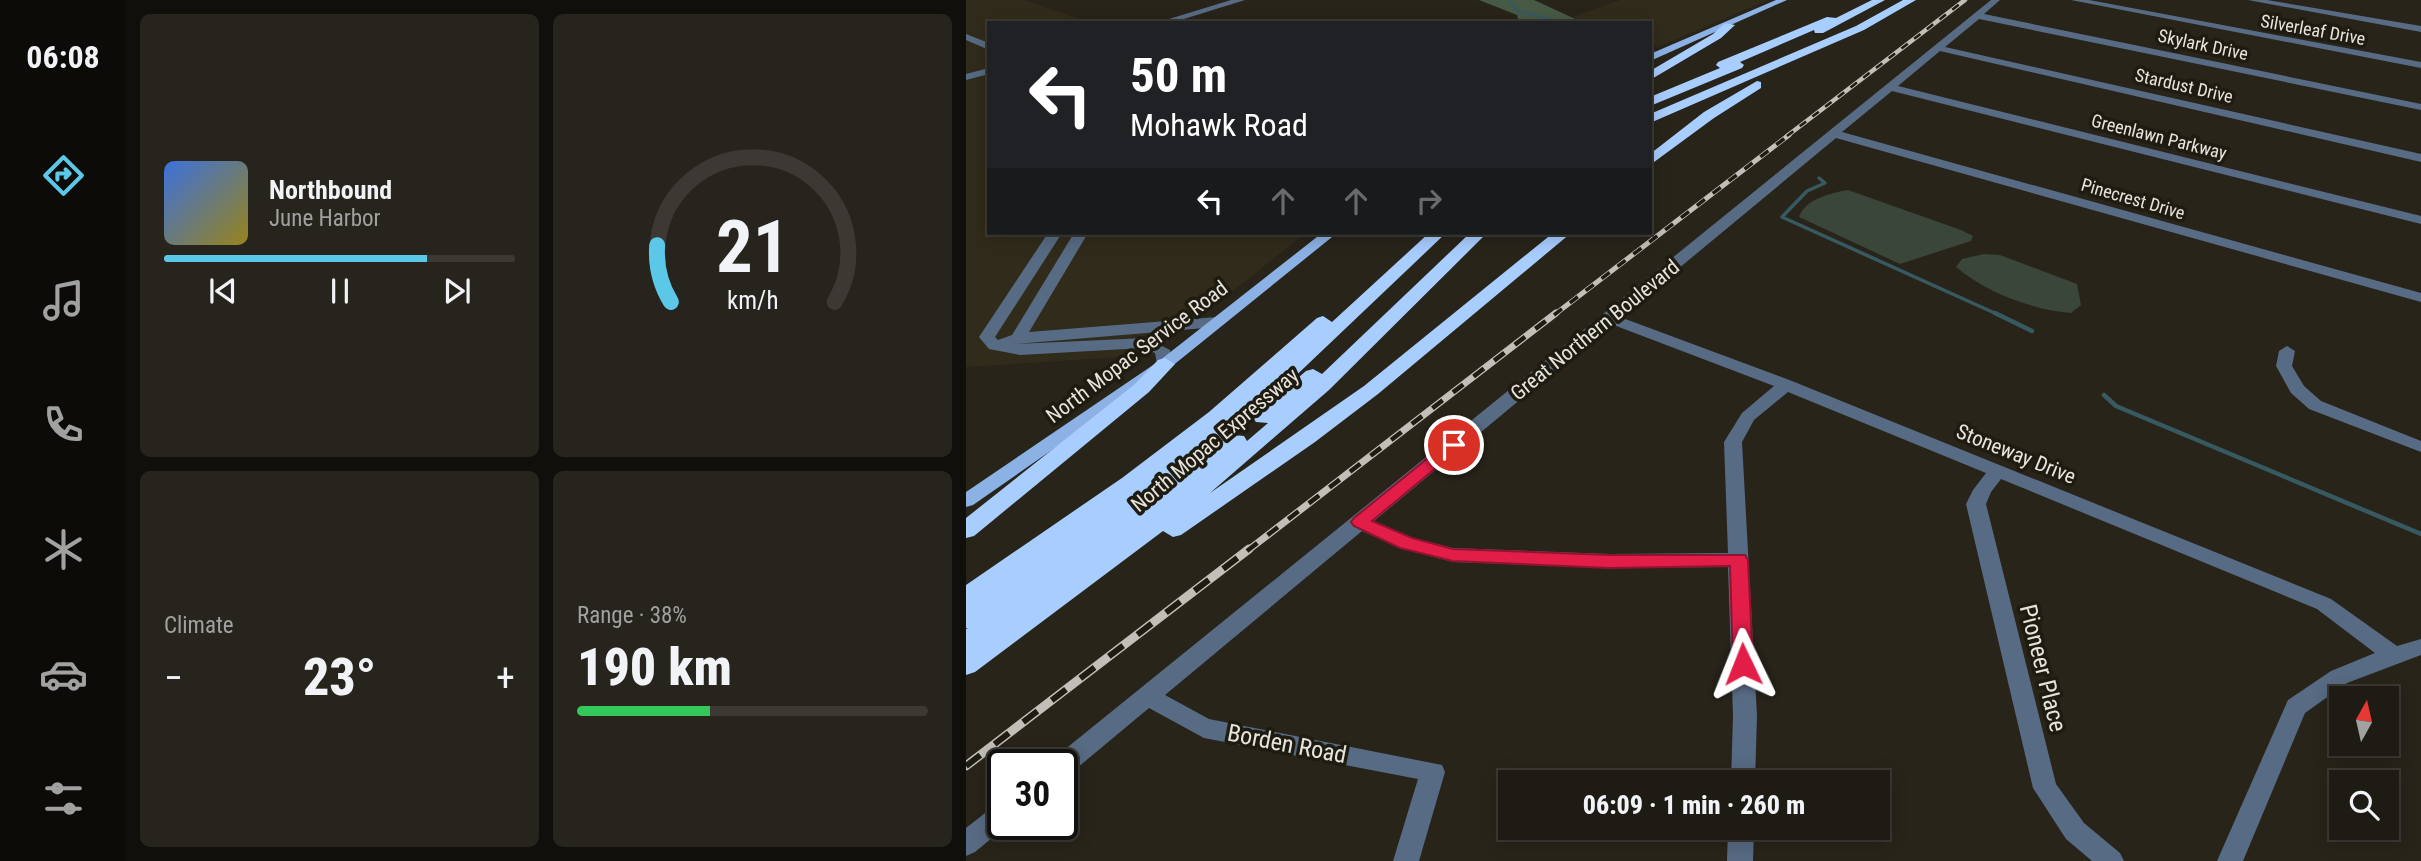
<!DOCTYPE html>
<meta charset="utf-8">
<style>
body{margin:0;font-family:"Roboto Condensed",sans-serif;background:#26241d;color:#f1f3f6;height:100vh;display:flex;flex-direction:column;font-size:26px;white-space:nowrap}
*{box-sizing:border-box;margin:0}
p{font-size:23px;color:#a1a1a0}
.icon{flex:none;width:38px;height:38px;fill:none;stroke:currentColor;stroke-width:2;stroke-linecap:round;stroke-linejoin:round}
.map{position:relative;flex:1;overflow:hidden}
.sheet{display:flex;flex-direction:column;gap:14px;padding:14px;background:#100f0b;width:840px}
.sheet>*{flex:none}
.top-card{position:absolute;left:21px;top:21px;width:665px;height:214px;border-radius:0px;box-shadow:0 4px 18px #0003,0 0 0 2px #3c3934;background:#202124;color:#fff;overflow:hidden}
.needle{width:46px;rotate:8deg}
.buttons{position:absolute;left:1363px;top:686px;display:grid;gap:14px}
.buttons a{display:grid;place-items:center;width:70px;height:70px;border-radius:0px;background:#1e1b14;box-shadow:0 4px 18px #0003,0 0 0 2px #3c3934;font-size:35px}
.speed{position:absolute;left:21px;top:749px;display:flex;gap:14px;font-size:35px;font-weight:700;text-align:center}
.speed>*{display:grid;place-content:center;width:91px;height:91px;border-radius:50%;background:#1e1b14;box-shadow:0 4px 18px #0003,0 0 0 2px #3c3934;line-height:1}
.speed .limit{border:4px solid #111;border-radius:10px;background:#fff;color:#111}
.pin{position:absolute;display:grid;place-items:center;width:60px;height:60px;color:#fff;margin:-30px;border:4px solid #fff;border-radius:50%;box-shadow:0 2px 7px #0007}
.me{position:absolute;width:77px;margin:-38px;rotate:358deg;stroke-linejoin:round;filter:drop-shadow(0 0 5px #0008)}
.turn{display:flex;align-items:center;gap:24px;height:147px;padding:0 28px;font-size:32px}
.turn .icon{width:91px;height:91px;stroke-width:2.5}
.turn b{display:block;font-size:49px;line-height:60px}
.lanes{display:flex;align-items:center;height:66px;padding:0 28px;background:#0003;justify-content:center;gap:35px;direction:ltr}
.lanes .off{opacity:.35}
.big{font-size:52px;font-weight:800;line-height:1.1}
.sheet .tile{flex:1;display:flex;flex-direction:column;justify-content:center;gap:10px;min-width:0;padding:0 24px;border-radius:10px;background:#26241d}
.sheet .dial{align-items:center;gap:0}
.dial svg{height:182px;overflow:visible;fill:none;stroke:#3c3934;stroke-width:7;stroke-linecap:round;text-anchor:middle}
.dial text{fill:#f1f3f6;stroke:none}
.song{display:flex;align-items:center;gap:21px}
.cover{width:84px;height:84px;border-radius:10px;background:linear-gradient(135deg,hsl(220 70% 55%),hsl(50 70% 35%))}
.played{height:7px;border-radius:4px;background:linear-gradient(90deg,#5bc8e7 75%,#3c3934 75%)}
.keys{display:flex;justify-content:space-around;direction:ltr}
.heat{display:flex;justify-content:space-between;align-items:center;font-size:38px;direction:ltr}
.charge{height:10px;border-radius:5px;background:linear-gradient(90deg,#34c759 38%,#3c3934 0)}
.sheet .tiles{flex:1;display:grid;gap:14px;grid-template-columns:repeat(2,1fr)}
.trip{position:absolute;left:532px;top:770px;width:392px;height:70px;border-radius:0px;background:#1e1b14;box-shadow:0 4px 18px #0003,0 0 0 2px #3c3934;font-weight:800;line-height:70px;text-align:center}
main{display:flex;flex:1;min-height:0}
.dock{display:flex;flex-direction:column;width:126px;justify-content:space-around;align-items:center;background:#0c0b08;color:#a1a1a0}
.dock .icon{width:49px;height:49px}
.dock .active{color:#5bc8e7}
.dock b{font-size:32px;color:#f1f3f6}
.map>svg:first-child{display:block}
.built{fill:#312b1b}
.green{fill:#394639}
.forest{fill:#465a46}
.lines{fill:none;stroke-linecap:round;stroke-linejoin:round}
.stream-far2{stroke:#375961;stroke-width:2.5}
.stream-far1{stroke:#375961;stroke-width:3.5}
.stream{stroke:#375961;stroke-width:4.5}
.minor{fill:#586b84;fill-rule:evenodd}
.major{fill:#8bb1e5;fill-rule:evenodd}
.highway{fill:#a8cdff;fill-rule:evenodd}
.rail-far3-casing{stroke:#c2bfb8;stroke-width:4.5}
.rail-far2-casing{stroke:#c2bfb8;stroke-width:5}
.rail-far1-casing{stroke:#c2bfb8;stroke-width:7}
.rail-casing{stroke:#c2bfb8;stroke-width:9}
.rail-far3{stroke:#1e1b11;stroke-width:2.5;stroke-dasharray:8;stroke-linecap:butt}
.rail-far2{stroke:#1e1b11;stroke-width:3.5;stroke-dasharray:10;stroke-linecap:butt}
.rail-far1{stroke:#1e1b11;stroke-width:4.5;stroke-dasharray:13;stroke-linecap:butt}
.rail{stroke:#1e1b11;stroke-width:6;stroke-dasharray:18;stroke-linecap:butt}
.route{fill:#e11d48;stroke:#92132f;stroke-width:2}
.labels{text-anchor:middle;stroke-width:7;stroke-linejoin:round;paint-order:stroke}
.far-street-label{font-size:18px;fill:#e6e4dd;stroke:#1e1b11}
.street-label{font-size:21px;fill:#e6e4dd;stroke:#1e1b11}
.near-street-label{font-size:24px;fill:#e6e4dd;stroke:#1e1b11}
</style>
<main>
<nav class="dock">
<b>06:08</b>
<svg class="icon active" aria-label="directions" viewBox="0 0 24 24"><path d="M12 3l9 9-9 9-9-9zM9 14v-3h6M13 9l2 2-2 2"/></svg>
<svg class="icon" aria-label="music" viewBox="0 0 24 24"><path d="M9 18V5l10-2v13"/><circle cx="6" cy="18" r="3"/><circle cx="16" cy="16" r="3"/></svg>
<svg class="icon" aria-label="phone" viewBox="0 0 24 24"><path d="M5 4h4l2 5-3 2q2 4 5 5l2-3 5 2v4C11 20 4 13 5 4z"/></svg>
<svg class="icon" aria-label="climate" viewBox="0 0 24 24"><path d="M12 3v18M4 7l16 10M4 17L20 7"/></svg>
<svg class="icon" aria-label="car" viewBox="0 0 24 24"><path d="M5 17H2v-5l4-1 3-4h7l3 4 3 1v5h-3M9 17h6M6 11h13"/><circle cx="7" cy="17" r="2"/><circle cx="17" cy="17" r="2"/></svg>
<svg class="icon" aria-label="filters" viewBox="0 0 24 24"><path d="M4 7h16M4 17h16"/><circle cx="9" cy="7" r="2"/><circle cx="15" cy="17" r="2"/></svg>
</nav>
<section class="sheet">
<div class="tiles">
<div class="tile">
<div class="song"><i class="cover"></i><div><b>Northbound</b><p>June Harbor</p></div></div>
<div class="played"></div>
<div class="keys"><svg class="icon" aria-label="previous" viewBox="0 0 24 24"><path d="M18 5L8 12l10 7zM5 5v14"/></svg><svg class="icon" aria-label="pause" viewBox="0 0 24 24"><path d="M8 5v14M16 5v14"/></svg><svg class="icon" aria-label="next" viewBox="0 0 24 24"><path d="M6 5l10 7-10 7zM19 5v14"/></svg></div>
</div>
<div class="tile dial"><svg viewBox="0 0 100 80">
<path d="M14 69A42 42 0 1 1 86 69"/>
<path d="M14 69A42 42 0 0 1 8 44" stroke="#5bc8e7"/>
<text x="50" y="56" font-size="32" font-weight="700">21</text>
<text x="50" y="72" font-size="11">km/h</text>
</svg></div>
<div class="tile"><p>Climate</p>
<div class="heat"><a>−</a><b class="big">23°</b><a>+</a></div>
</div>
<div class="tile"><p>Range · 38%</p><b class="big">190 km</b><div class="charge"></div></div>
</div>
</section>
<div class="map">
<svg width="1455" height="861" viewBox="0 0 1455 861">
<rect width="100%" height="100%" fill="#28241a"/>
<!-- built -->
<g class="built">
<polygon points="0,0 58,0 125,23 23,23 23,233 340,233 186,355 0,367"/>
<polygon points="654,0 802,0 692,47 684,44 684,23 618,23 607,17"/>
</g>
<!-- green -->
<g class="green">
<path d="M882 190 995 230 1007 236 1005 241 934 264 833 217C839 199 865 193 882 190Z"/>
<path d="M1018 254 1034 255 1111 284 1115 305 1105 313C1067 310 1019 292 990 267L996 259Z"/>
</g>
<!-- forest -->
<polygon class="forest" points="513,0 568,0 618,23 553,23 551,15"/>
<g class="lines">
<!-- stream-far2 -->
<polyline class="stream-far2" points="543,0 552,11 600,23"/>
<!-- stream-far1 -->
<polyline class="stream-far1" points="853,178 859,183 841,191 816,217 1033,315"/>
<!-- stream -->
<g class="stream">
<polyline points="1029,313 1066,331"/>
<polyline points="1138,395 1150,406 1455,534"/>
</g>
<!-- minor -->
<g class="minor">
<polygon points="265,0 279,0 205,23 190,23"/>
<path d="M1025 0H1034L1018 14 1455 104V110L1013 19 979 47 1455 154V162L974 51 932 86 1455 216V224L926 91 876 132 1455 293V302L870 138 654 317 826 381 1365 599 1431 646 1455 639V655L1381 683 1339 713 1277 861H1251L1322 700 1365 671 1409 653 1351 609 1035 479 1025 492 1020 504 1090 784 1118 823 1154 853 1158 861H1126L1100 839 1067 788 1000 504 1007 490 1020 473 822 392 788 420 776 442 791 716 789 782H765L767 716 762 567 643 568 487 562 434 548 396 531 199 695 243 719 476 765 479 772 453 861H427L452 779 238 738 183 708 105 773 96 776V765H84L87 759ZM645 324 808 386 776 413 758 442 762 553 643 554 487 548 447 538 408 521Z"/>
<polygon points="1105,0 1123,0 1455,62 1455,68"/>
<polygon points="1282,0 1301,0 1455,26 1455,32"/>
<polygon points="0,34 23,43 23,50 0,40"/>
<polygon points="23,68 23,74 0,80 0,74"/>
<polygon points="82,233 96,233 29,337 32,340 46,335 108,233 122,233 63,332 251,317 259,322 251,327 49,344 180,338 204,350 207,364 199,369 191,364 189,353 178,348 54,355 23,349 13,337"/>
<polygon points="1321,346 1329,351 1326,366 1338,386 1355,401 1455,441 1455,452 1343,409 1325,393 1310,366 1313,351"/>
<polygon points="37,803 37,824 43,824 9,852 0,856 0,828 28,806"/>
<polygon points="762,828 788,828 787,861 761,861"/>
</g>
<!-- major -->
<g class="major">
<polygon points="810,0 821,0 684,61 684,54"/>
<polygon points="356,233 371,233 205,367 7,505 0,507 0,492 193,361"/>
</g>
<!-- highway -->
<g class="highway">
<polygon points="906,0 919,0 857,33 849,33 848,30 774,62 778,65 776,68 684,106 684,97 754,68 750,65 752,62 861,17 870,18"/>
<polygon points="937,0 950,0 898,30 684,123 684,114 890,26"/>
<polygon points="759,23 769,25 755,38 684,80 684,71 747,34"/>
<polygon points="791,81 795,82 795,88 748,118 684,165 684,154 738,112"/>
<path d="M463 233H480L299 405 230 462C243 452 259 432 278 436L281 441 302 423 290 422 287 418 290 414 340 371 347 369 356 374 504 233H521L363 390 244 493 398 386 587 233H605L412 394 349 442 215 535 207 537 197 531 9 672 0 675V629L2 628H0V585L156 478 243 412 351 318 357 316 366 322Z"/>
<polygon points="199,358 209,364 183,392 8,536 0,538 0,518 169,384 192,360"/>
</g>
<!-- rail-far3 casing -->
<g class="rail-far3-casing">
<polyline id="rail-far3" points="821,136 999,0"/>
</g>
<!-- rail-far2 casing -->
<g class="rail-far2-casing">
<polyline id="rail-far2" points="588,315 823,135"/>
</g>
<!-- rail-far1 casing -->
<g class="rail-far1-casing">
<polyline id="rail-far1" points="281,551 590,313"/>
</g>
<!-- rail casing -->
<g class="rail-casing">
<polyline id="rail" points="0,766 283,549"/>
</g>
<!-- rail-far3 -->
<use href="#rail-far3" class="rail-far3"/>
<!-- rail-far2 -->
<use href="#rail-far2" class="rail-far2"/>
<!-- rail-far1 -->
<use href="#rail-far1" class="rail-far1"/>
<!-- rail -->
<use href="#rail" class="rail"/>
</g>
<!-- route -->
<polygon class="route" points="488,440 497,445 494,448 406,521 446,538 487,549 643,555 779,555 782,560 787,664 784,669 777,672 770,669 767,664 764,566 643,568 487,561 434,548 388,526 385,522 388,518 483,441"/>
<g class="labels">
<!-- far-street labels -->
<g class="far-street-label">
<text transform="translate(1347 30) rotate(10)" y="6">Silverleaf Drive</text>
<text transform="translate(1237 45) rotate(12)" y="6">Skylark Drive</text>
<text transform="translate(1218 86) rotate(13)" y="6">Stardust Drive</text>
<text transform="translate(1193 137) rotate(14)" y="6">Greenlawn Parkway</text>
<text transform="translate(1167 199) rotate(16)" y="6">Pinecrest Drive</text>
</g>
<!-- street labels -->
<g class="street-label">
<text transform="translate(629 330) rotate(-39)" y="7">Great Northern Boulevard</text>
<text transform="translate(171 352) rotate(-37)" y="7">North Mopac Service Road</text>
<text transform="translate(249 440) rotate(-40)" y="7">North Mopac Expressway</text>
<text transform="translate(1050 454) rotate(22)" y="7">Stoneway Drive</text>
</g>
<!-- near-street labels -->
<g class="near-street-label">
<text transform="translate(1077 668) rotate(76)" y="8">Pioneer Place</text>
<text transform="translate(321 744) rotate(11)" y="8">Borden Road</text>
</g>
</g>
</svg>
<div class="buttons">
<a><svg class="needle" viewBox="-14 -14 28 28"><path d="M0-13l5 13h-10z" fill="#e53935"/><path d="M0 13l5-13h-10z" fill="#a1a1a0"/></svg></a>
<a><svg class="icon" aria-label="search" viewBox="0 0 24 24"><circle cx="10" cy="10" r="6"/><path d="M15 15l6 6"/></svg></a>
</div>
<div class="speed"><div class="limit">30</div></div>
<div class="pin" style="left:488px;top:445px;background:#d93025"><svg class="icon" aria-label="arrive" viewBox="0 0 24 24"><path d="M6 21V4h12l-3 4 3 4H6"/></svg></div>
<svg class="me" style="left:777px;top:664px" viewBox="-20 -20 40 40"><path d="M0-17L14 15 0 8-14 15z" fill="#e11d48" stroke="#fff" stroke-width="4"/></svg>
<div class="trip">06:09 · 1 min · 260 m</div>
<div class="top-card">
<div class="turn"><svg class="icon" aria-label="left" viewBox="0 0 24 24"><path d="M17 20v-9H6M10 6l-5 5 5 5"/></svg><div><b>50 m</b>Mohawk Road</div></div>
<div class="lanes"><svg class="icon" aria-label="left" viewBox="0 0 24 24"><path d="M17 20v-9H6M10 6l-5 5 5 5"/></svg><svg class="icon off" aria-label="ahead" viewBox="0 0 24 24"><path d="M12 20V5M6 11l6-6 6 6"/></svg><svg class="icon off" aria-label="ahead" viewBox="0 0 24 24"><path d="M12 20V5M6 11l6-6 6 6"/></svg><svg class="icon off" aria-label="right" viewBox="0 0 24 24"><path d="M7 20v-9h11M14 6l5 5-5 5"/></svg></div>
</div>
</div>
</main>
